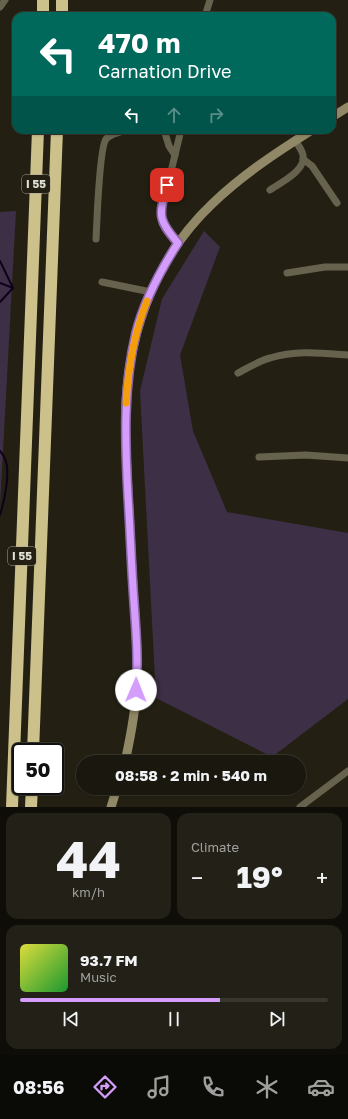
<!DOCTYPE html>
<meta charset="utf-8">
<style>
body{margin:0;font-family:"Golos Text",sans-serif;background:#232117;color:#f1f3f6;height:100vh;display:flex;flex-direction:column;font-size:15px;white-space:nowrap}
*{box-sizing:border-box;margin:0}
p{font-size:13px;color:#9fa09e}
.icon{flex:none;width:22px;height:22px;fill:none;stroke:currentColor;stroke-width:2;stroke-linecap:round;stroke-linejoin:round}
.map{position:relative;height:807px;overflow:hidden}
.sheet{display:flex;flex-direction:column;gap:6px;padding:6px;background:#0e0d08;flex:1}
.sheet>*{flex:none}
.banner{position:absolute;left:12px;top:12px;width:324px;height:122px;border-radius:12px;box-shadow:0 1px 3px #0004,0 0 0 1px #38372e;background:#00695c;color:#fff;overflow:hidden}
.speed{position:absolute;left:12px;top:743px;display:flex;gap:8px;font-size:20px;font-weight:700;text-align:center}
.speed>*{display:grid;place-content:center;width:52px;height:52px;border-radius:50%;background:#1a180e;box-shadow:0 1px 3px #0004,0 0 0 1px #38372e;line-height:1}
.speed .limit{border:2px solid #111;border-radius:6px;background:#fff;color:#111}
.pin{position:absolute;display:grid;place-items:center;width:34px;height:34px;color:#fff;margin:-17px;border-radius:8px;box-shadow:0 2px 6px #0006}
.me{position:absolute;width:44px;margin:-22px;rotate:1deg;stroke-linejoin:round;filter:drop-shadow(0 0 3px #0008)}
.turn{display:flex;align-items:center;gap:14px;height:84px;padding:0 20px;font-size:18px}
.turn .icon{width:52px;height:52px;stroke-width:2.5}
.turn b{display:block;font-size:28px;line-height:34px}
.lanes{display:flex;align-items:center;height:38px;padding:0 20px;background:#0003;justify-content:center;gap:20px;direction:ltr}
.lanes .off{opacity:.35}
.big{font-size:30px;font-weight:700;line-height:1.1}
.sheet .tile{flex:1;display:flex;flex-direction:column;justify-content:center;gap:6px;min-width:0;padding:0 14px;border-radius:12px;background:#232117}
.sheet .dial{align-items:center;gap:0}
.dial b{font-size:52px;line-height:1}
.song{display:flex;align-items:center;gap:12px}
.cover{width:48px;height:48px;border-radius:6px;background:linear-gradient(135deg,hsl(60 70% 55%),hsl(130 70% 35%))}
.played{height:4px;border-radius:2px;background:linear-gradient(90deg,#d49cfb 65%,#38372e 65%)}
.keys{display:flex;justify-content:space-around;direction:ltr}
.heat{display:flex;justify-content:space-between;align-items:center;font-size:22px;direction:ltr}
.sheet .tiles{flex:1;display:grid;gap:6px;grid-template-columns:1fr 1fr}
.tile:last-child{grid-column:span 2}
.trip{position:absolute;left:76px;top:755px;width:230px;height:40px;border-radius:20px;background:#1a180e;box-shadow:0 1px 3px #0004,0 0 0 1px #38372e;font-weight:700;line-height:40px;text-align:center}
.menu{display:flex;height:64px;justify-content:space-around;align-items:center;background:#0a0a06;color:#9fa09e}
.menu .icon{width:28px;height:28px}
.menu .current{color:#d49cfb}
.menu b{font-size:18px;color:#f1f3f6}
.map>svg:first-child{display:block}
.green{fill:#3d2f46}
.lines{fill:none;stroke-linecap:round;stroke-linejoin:round}
.stream{stroke:#0f001b;stroke-width:2}
.minor{stroke:#67624d;stroke-width:7}
.secondary{stroke:#908866;stroke-width:9}
.motorway{stroke:#ccc08b;stroke-width:12}
.route-casing{stroke:#8a65a3;stroke-width:10}
.route{stroke:#d49cfb;stroke-width:7}
.slow{stroke:#f59e0b;stroke-width:7}
.labels{text-anchor:middle;stroke-width:4;stroke-linejoin:round;paint-order:stroke}
.shield{fill:#232013;stroke:#a8a69c;stroke-width:1}
.shield-label{font-size:11px;font-weight:bold;fill:#e1e0d7}
</style>
<div class="map">
<svg width="348" height="807" viewBox="0 0 348 807">
<rect width="100%" height="100%" fill="#232013"/>
<!-- green -->
<g class="green">
<polygon points="16,211 0,506 0,212"/>
<polygon points="204,231 220,247 180,355 193,431 227,512 348,533 348,699 272,757 156,698 140,391 162,299"/>
</g>
<g class="lines">
<!-- stream -->
<g class="stream">
<polyline points="0,261 13,288"/>
<polyline points="0,283 13,288"/>
<polyline points="0,302 13,288"/>
<path d="M0 451C2 453 4 456 5 459 11 472 4 502 0 515"/>
</g>
<!-- minor -->
<g class="minor">
<polyline points="0,7 5,0"/>
<polyline points="205,16 210,0"/>
<polyline points="164,130 169,146 175,155"/>
<polyline points="303,159 312,166 337,203"/>
<path d="M270 190C280 183 307 170 303 155 302 150 298 145 295 140"/>
<path d="M96 239C97 223 99 149 106 139 110 134 119 133 125 130"/>
<polyline points="178,243 166,229 161,213 181,130"/>
<polyline points="287,273 325,267 348,267"/>
<polyline points="102,282 151,292"/>
<path d="M238 373C249 367 259 361 270 358 296 350 321 353 348 355"/>
<polyline points="259,457 306,455 348,458"/>
<polyline points="300,807 348,771"/>
</g>
<!-- secondary -->
<g class="secondary">
<polyline points="332,117 348,107"/>
<path d="M125 762C131 735 136 709 137 681 138 650 135 617 133 586 131 555 130 524 128 493 127 463 124 432 126 401 130 327 158 255 212 204 242 175 277 152 312 130"/>
<polyline points="111,807 117,788"/>
</g>
<!-- motorway -->
<g class="motorway">
<polyline points="43,16 43,0"/>
<polyline points="62,16 62,0"/>
<polyline points="33,752 57,130"/>
<polyline points="12,807 38,130"/>
<polyline points="31,807 32,786"/>
</g>
</g>
<g class="lines">
<!-- route casing -->
<g class="route-casing">
<path id="route" d="M136 690C139 656 135 621 133 587 131 557 130 526 128 496 125 441 123 387 136 333 144 301 160 271 178 243 157 219 159 215 167 185"/>
</g>
<!-- route -->
<use href="#route" class="route"/>
<!-- slow -->
<path class="slow" d="M126 403C128 368 134 334 147 301"/>
</g>
<g class="labels">
<!-- shield labels -->
<g class="shield">
<rect x="22" y="175" width="28" height="18" rx="3"/>
<rect x="8" y="547" width="28" height="18" rx="3"/>
</g>
<g class="shield-label">
<text x="36" y="188">I 55</text>
<text x="22" y="560">I 55</text>
</g>
</g>
</svg>
<div class="speed"><div class="limit">50</div></div>
<div class="pin" style="left:167px;top:185px;background:#d93025"><svg class="icon" aria-label="arrive" viewBox="0 0 24 24"><path d="M6 21V4h12l-3 4 3 4H6"/></svg></div>
<svg class="me" style="left:136px;top:690px" viewBox="-20 -20 40 40"><circle r="19" fill="#fff"/><path d="M0-13L10 11 0 6-10 11z" fill="#d49cfb"/></svg>
<div class="trip">08:58 · 2 min · 540 m</div>
<div class="banner">
<div class="turn"><svg class="icon" aria-label="left" viewBox="0 0 24 24"><path d="M17 20v-9H6M10 6l-5 5 5 5"/></svg><div><b>470 m</b>Carnation Drive</div></div>
<div class="lanes"><svg class="icon" aria-label="left" viewBox="0 0 24 24"><path d="M17 20v-9H6M10 6l-5 5 5 5"/></svg><svg class="icon off" aria-label="ahead" viewBox="0 0 24 24"><path d="M12 20V5M6 11l6-6 6 6"/></svg><svg class="icon off" aria-label="right" viewBox="0 0 24 24"><path d="M7 20v-9h11M14 6l5 5-5 5"/></svg></div>
</div>
</div>
<section class="sheet">
<div class="tiles">
<div class="tile dial"><b>44</b><p>km/h</p></div>
<div class="tile"><p>Climate</p>
<div class="heat"><a>−</a><b class="big">19°</b><a>+</a></div>
</div>
<div class="tile">
<div class="song"><i class="cover"></i><div><b>93.7 FM</b><p>Music</p></div></div>
<div class="played"></div>
<div class="keys"><svg class="icon" aria-label="previous" viewBox="0 0 24 24"><path d="M18 5L8 12l10 7zM5 5v14"/></svg><svg class="icon" aria-label="pause" viewBox="0 0 24 24"><path d="M8 5v14M16 5v14"/></svg><svg class="icon" aria-label="next" viewBox="0 0 24 24"><path d="M6 5l10 7-10 7zM19 5v14"/></svg></div>
</div>
</div>
</section>
<nav class="menu">
<b>08:56</b>
<svg class="icon current" aria-label="directions" viewBox="0 0 24 24"><path d="M12 3l9 9-9 9-9-9zM9 14v-3h6M13 9l2 2-2 2"/></svg>
<svg class="icon" aria-label="music" viewBox="0 0 24 24"><path d="M9 18V5l10-2v13"/><circle cx="6" cy="18" r="3"/><circle cx="16" cy="16" r="3"/></svg>
<svg class="icon" aria-label="phone" viewBox="0 0 24 24"><path d="M5 4h4l2 5-3 2q2 4 5 5l2-3 5 2v4C11 20 4 13 5 4z"/></svg>
<svg class="icon" aria-label="climate" viewBox="0 0 24 24"><path d="M12 3v18M4 7l16 10M4 17L20 7"/></svg>
<svg class="icon" aria-label="car" viewBox="0 0 24 24"><path d="M5 17H2v-5l4-1 3-4h7l3 4 3 1v5h-3M9 17h6M6 11h13"/><circle cx="7" cy="17" r="2"/><circle cx="17" cy="17" r="2"/></svg>
</nav>
